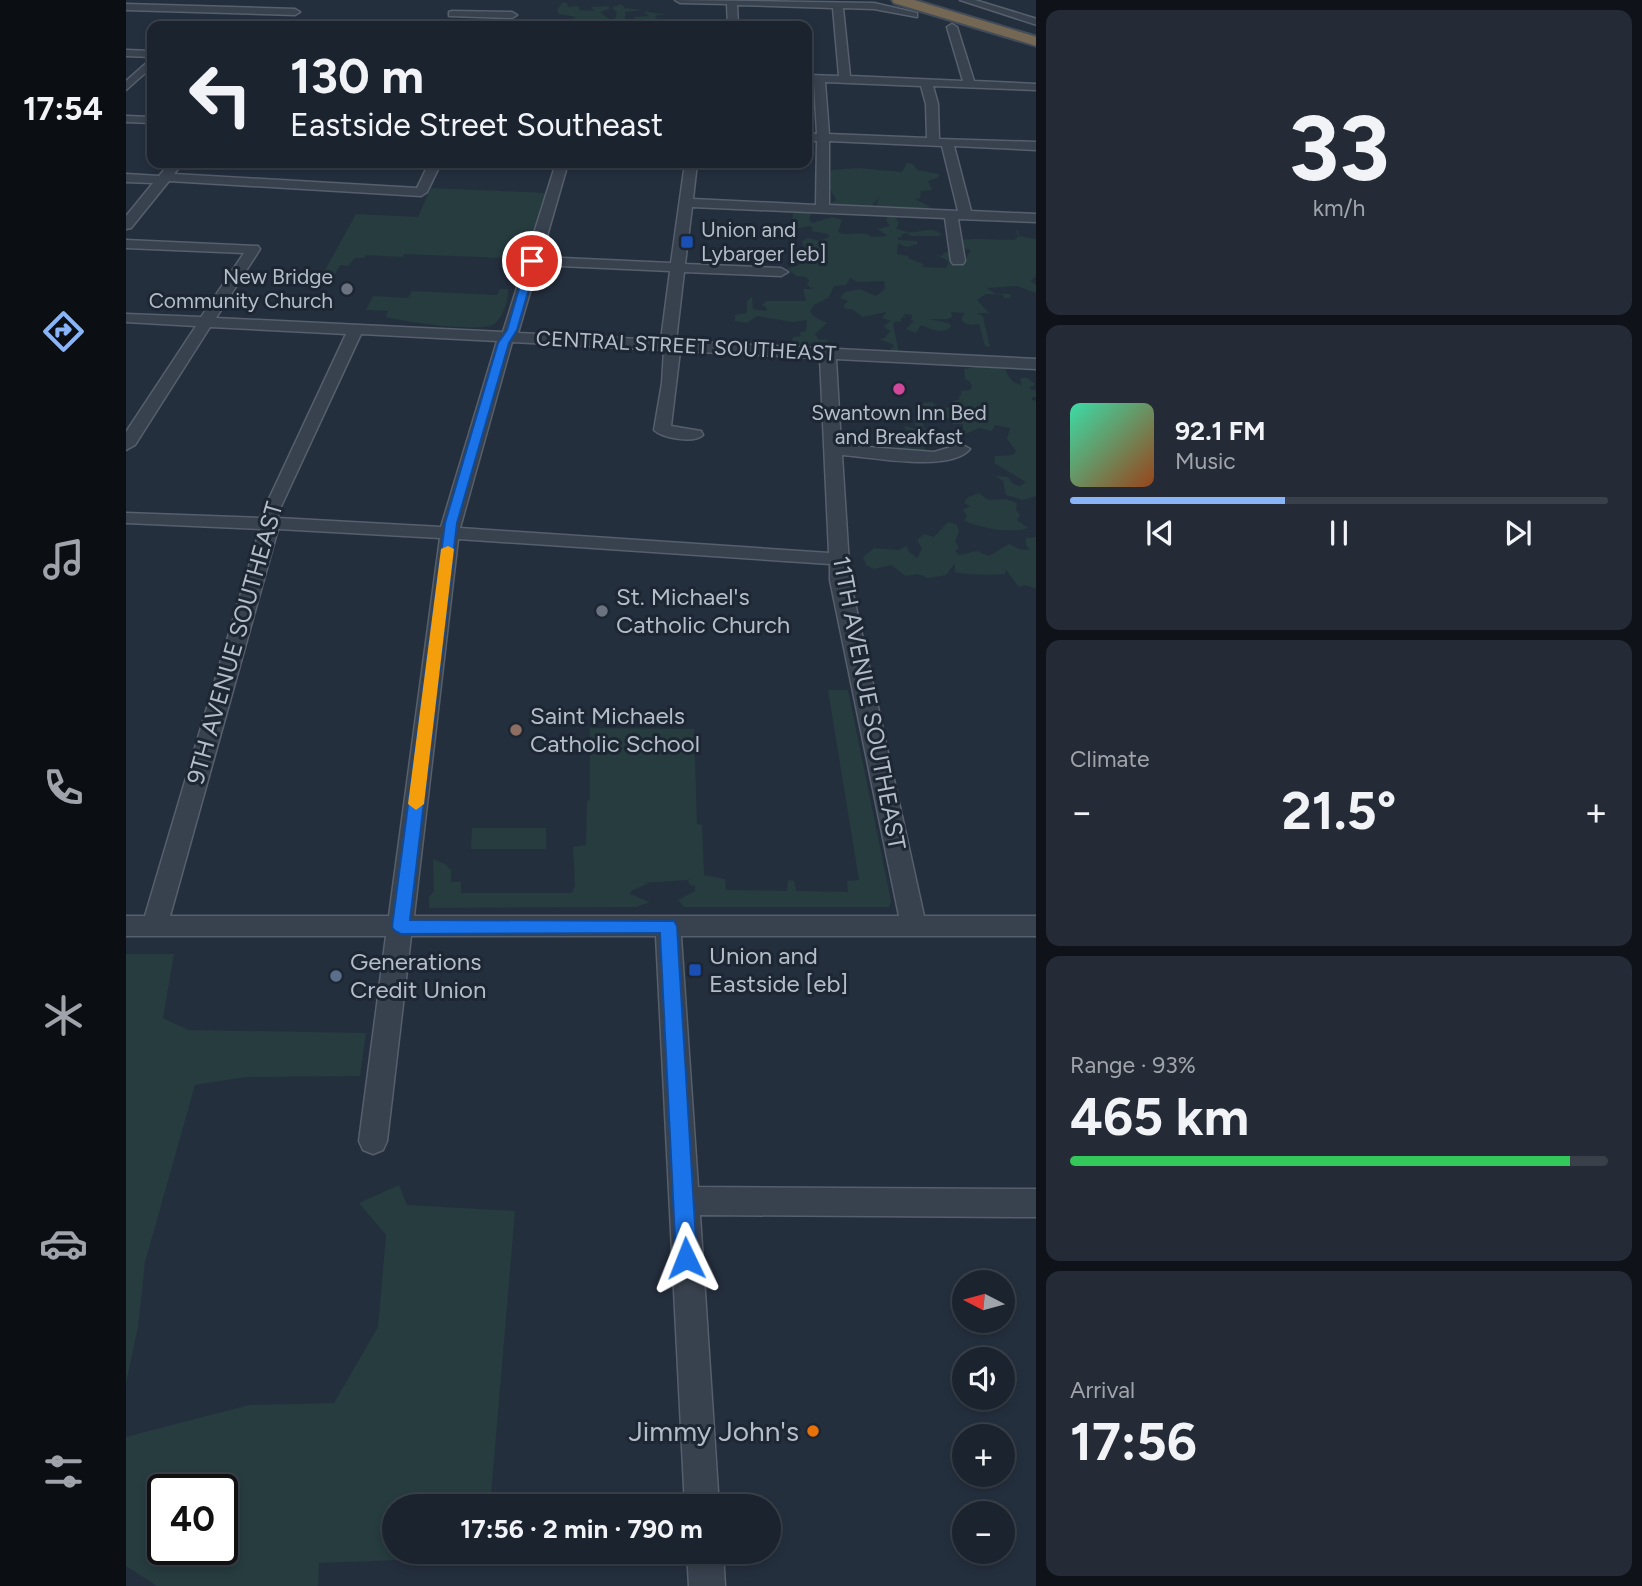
<!DOCTYPE html>
<meta charset="utf-8">
<style>
body{margin:0;font-family:Figtree,sans-serif;background:#242b36;color:#f1f3f6;height:100vh;display:flex;flex-direction:column;font-size:26px;white-space:nowrap}
*{box-sizing:border-box;margin:0}
p{font-size:23px;color:#a0a4aa}
.icon{flex:none;width:38px;height:38px;fill:none;stroke:currentColor;stroke-width:2;stroke-linecap:round;stroke-linejoin:round}
.map{position:relative;flex:1;overflow:hidden}
.side{display:flex;flex-direction:column;gap:10px;padding:10px;background:#0f1319;width:606px}
.side>*{flex:none}
.top-card{position:absolute;left:21px;top:21px;width:665px;height:147px;border-radius:14px;box-shadow:0 4px 10px #0003,0 0 0 2px #39404a;background:#1b232e;color:#f1f3f6;overflow:hidden}
.needle{width:46px;rotate:276deg}
.tools{position:absolute;left:826px;top:1270px;display:grid;gap:14px}
.tools a{display:grid;place-items:center;width:63px;height:63px;border-radius:50%;background:#1b232e;box-shadow:0 4px 10px #0003,0 0 0 2px #39404a;font-size:35px}
.speed{position:absolute;left:21px;top:1474px;display:flex;gap:14px;font-size:35px;font-weight:700;text-align:center}
.speed>*{display:grid;place-content:center;width:91px;height:91px;border-radius:50%;background:#1b232e;box-shadow:0 4px 10px #0003,0 0 0 2px #39404a;line-height:1}
.speed .limit{border:4px solid #111;border-radius:10px;background:#fff;color:#111}
.pin{position:absolute;display:grid;place-items:center;width:60px;height:60px;color:#fff;margin:-30px;border:4px solid #fff;border-radius:50%;box-shadow:0 2px 7px #0007}
.me{position:absolute;width:77px;margin:-38px;rotate:358deg;stroke-linejoin:round;filter:drop-shadow(0 0 5px #0008)}
.turn{display:flex;align-items:center;gap:24px;height:147px;padding:0 28px;font-size:32px}
.turn .icon{width:91px;height:91px;stroke-width:2.5}
.turn b{display:block;font-size:49px;line-height:60px}
.big{font-size:52px;font-weight:700;line-height:1.1}
.side .widget{flex:1;display:flex;flex-direction:column;justify-content:center;gap:10px;min-width:0;padding:0 24px;border-radius:14px;background:#242b36}
.side .dial{align-items:center;gap:0}
.dial b{font-size:91px;line-height:1}
.song{display:flex;align-items:center;gap:21px}
.cover{width:84px;height:84px;border-radius:10px;background:linear-gradient(135deg,hsl(160 70% 55%),hsl(20 70% 35%))}
.played{height:7px;border-radius:4px;background:linear-gradient(90deg,#8ab4f8 40%,#39404a 40%)}
.keys{display:flex;justify-content:space-around;direction:ltr}
.heat{display:flex;justify-content:space-between;align-items:center;font-size:38px;direction:ltr}
.charge{height:10px;border-radius:5px;background:linear-gradient(90deg,#34c759 93%,#39404a 0)}
.trip{position:absolute;left:256px;top:1494px;width:399px;height:70px;border-radius:35px;background:#1b232e;box-shadow:0 4px 10px #0003,0 0 0 2px #39404a;font-weight:700;line-height:70px;text-align:center}
main{display:flex;flex:1;min-height:0}
.tabs{display:flex;flex-direction:column;width:126px;justify-content:space-around;align-items:center;background:#0b0e12;color:#a0a4aa}
.tabs .icon{width:49px;height:49px}
.tabs .active{color:#8ab4f8}
.tabs b{font-size:32px;color:#f1f3f6}
.map>svg:first-child{display:block}
.green{fill:#263c3f;fill-rule:evenodd}
.lines{fill:none;stroke-linecap:round;stroke-linejoin:round}
.minor-casing{stroke:#565f6c;stroke-width:3}
.highway-casing{stroke:#434c59;stroke-width:4}
.minor{fill:#38414e;fill-rule:evenodd}
.highway{fill:#746855;fill-rule:evenodd}
.route{fill:#1a73e8;stroke:#114b97;stroke-width:2}
.slow{fill:#f59e0b}
.transit-dot{fill:#1a4fb4;stroke:#1d2633;stroke-width:2.5}
.worship-dot{fill:#6b7280;stroke:#1d2633;stroke-width:2.5}
.hotel-dot{fill:#d1479c;stroke:#1d2633;stroke-width:2.5}
.education-dot{fill:#8d6e63;stroke:#1d2633;stroke-width:2.5}
.service-dot{fill:#5c6f8a;stroke:#1d2633;stroke-width:2.5}
.food-dot{fill:#e8710a;stroke:#1d2633;stroke-width:2.5}
.labels{text-anchor:middle;stroke-width:6;stroke-linejoin:round;paint-order:stroke}
.far-poi-label{font-size:21px;fill:#b4bcc9;stroke:#1d2633;text-anchor:start}
.far-street-label{font-size:21px;fill:#b4bcc9;stroke:#1d2633}
.poi-label{font-size:24px;fill:#b4bcc9;stroke:#1d2633;text-anchor:start}
.street-label{font-size:24px;fill:#b4bcc9;stroke:#1d2633}
.near-poi-label{font-size:28px;fill:#b4bcc9;stroke:#1d2633;text-anchor:end}
</style>
<main>
<nav class="tabs">
<b>17:54</b>
<svg class="icon active" aria-label="directions" viewBox="0 0 24 24"><path d="M12 3l9 9-9 9-9-9zM9 14v-3h6M13 9l2 2-2 2"/></svg>
<svg class="icon" aria-label="music" viewBox="0 0 24 24"><path d="M9 18V5l10-2v13"/><circle cx="6" cy="18" r="3"/><circle cx="16" cy="16" r="3"/></svg>
<svg class="icon" aria-label="phone" viewBox="0 0 24 24"><path d="M5 4h4l2 5-3 2q2 4 5 5l2-3 5 2v4C11 20 4 13 5 4z"/></svg>
<svg class="icon" aria-label="climate" viewBox="0 0 24 24"><path d="M12 3v18M4 7l16 10M4 17L20 7"/></svg>
<svg class="icon" aria-label="car" viewBox="0 0 24 24"><path d="M5 17H2v-5l4-1 3-4h7l3 4 3 1v5h-3M9 17h6M6 11h13"/><circle cx="7" cy="17" r="2"/><circle cx="17" cy="17" r="2"/></svg>
<svg class="icon" aria-label="filters" viewBox="0 0 24 24"><path d="M4 7h16M4 17h16"/><circle cx="9" cy="7" r="2"/><circle cx="15" cy="17" r="2"/></svg>
</nav>
<div class="map">
<svg width="911" height="1586" viewBox="0 0 911 1586">
<rect width="100%" height="100%" fill="#242f3e"/>
<!-- green -->
<g class="green">
<polygon points="437,2 442,4 441,7 453,6 453,10 468,11 465,7 483,6 483,9 474,12 483,19 472,19 472,23 479,26 445,26 443,20 450,17 433,14 431,10"/>
<polygon points="495,4 499,8 516,10 499,12 499,22 508,21 508,17 523,16 518,11 540,15 531,15 529,18 540,20 540,24 545,23 543,19 549,19 554,26 487,26 491,12 485,8"/>
<path d="M781 163 787 164 791 170 813 174 812 178 802 181 806 190 795 191 794 198 789 199 805 207 792 211 753 209 749 208 753 198 744 207H709L704 204 710 200C706 190 696 181 706 170L732 168 776 172Z"/>
<polygon points="305,188 422,193 400,259 278,254 277,257 240,255 238,258 229,258 222,266 214,265 205,282 193,281 230,214 292,217"/>
<path d="M674 210 685 214 683 220 686 223 707 217 716 220 712 232C723 237 734 231 744 235L743 237 761 236 752 229 764 226 760 220 762 215H768L773 223 770 229C774 229 777 231 781 232 795 234 805 224 816 235L812 236H785L780 233 775 235 777 237H772V240L790 241 792 244 780 247 772 243 771 254 782 256V258L797 264V267L820 268 823 261 806 253 815 256 820 252 840 258 845 250 835 247 834 240C854 238 868 240 888 240L892 237 890 230 892 231 893 236 910 239V276L905 281 910 285V293L891 286 861 288 870 294H885L884 298H878L877 295 860 294 851 300 863 313H851L857 317 864 347 859 346 853 324C845 325 840 326 835 319L839 313 825 312 826 317 822 319H802L823 323 825 327C816 335 805 329 795 325L790 333 780 329 788 321 785 320 786 315 778 314 777 316H781L775 318V322L770 321 767 324 773 354 762 353 768 345 753 339 759 338 764 331 757 326 765 321 756 318 760 312 737 317 726 309H720L717 306 722 301 714 298 719 292 734 289 750 296 759 289 758 281 731 282 724 278 720 285 708 286 702 298 688 305 684 311 687 316 701 323 689 334 693 340 700 339 703 342H686L679 349 665 345 667 337 675 336 673 333 680 331 681 320 666 322 631 316 621 323 609 321V315L621 313V301L626 297 627 309 640 311 641 308 636 305 640 301H680L677 289H687L681 285 683 280 680 277 670 276 662 269 679 262 677 259 680 254 676 251 679 249 676 241 682 238 694 241 703 237 702 234 685 231 687 228 684 226 672 228 666 224 667 212Z"/>
<path d="M374 289H382C383 300 377 317 368 324 355 333 278 322 260 317L262 311 240 310 247 296 282 298 286 291 371 295Z"/>
<path d="M861 365 879 367C882 377 885 383 896 385L894 379 900 377 909 384 903 388 910 391V397H906V400L910 401V496L897 500 880 495 877 481 869 476 882 477 887 484 894 486 900 482 868 463 869 456 887 455 890 451 881 439 884 428 869 425 866 431 853 428 837 435V424H827L825 417 817 421 812 420 813 417H803L797 423 798 428 805 433V438L800 441 803 444 797 445 801 452 777 450 771 447 773 443 789 441 790 432 780 430 778 426 790 429 788 419 796 415 792 410 797 403 806 402 812 407 829 408 825 402 834 399 832 397 835 395V391L844 390 846 386 843 381 839 379 838 369Z"/>
<path d="M853 493 862 500 880 499 891 503 890 510 894 515 891 520 902 528C884 534 856 528 838 521L841 516 837 510 844 506 838 503 842 497Z"/>
<path d="M822 522 831 525 833 532 829 541 833 548 829 551 833 555 851 551 863 556 883 544 893 549 904 550 900 545V538L910 537V589L899 585 893 587 880 570 879 574C871 575 837 575 829 572V563L820 575 802 578 792 574 780 576 765 565 748 569 740 565 737 557 748 548 773 550 781 546 782 551 791 558 796 549 791 540 798 534 808 537Z"/>
<polygon points="702,690 722,690 765,901 763,907 558,907 552,900 569,891 569,886 564,885 562,881 567,875 562,880 515,883 523,883 505,891 504,894 524,902 510,907 303,908 303,897 308,891 307,859 319,864 325,870 325,882 335,882 335,893 446,893 449,886 447,847 460,845 461,801 464,800 464,728 568,729 571,824 576,825 578,875 599,879 600,890 661,891 662,880 668,881 670,891 722,892 721,881 733,880"/>
<polygon points="346,828 420,828 420,849 345,849"/>
<polygon points="0,954 48,954 37,1018 62,1030 240,1033 234,1076 120,1077 69,1085 19,1262 12,1327 0,1383"/>
<path d="M273 1185 281 1205 389 1211 364 1507H268V1552H328L327 1558 193 1563 192 1586H31L0 1566V1437L123 1405 208 1403 252 1327 260 1235 233 1203ZM37 1489H96V1549H37Z"/>
</g>
<g class="lines">
<!-- minor casing -->
<g class="minor-casing">
<g id="minor">
<path d="M549 0 748 3 787 12 791 13V17L748 9 717 8 724 76 837 81 821 27 826 24 831 27 848 81 911 84V90L807 86 812 104 813 139 911 142V150L828 146 845 211 911 214V222L832 219 839 261 837 264H827L825 261 819 218 566 207 559 264 655 268 662 272 655 276 558 272 550 341 911 359V369L710 359 715 445 808 452 835 444 844 449C824 473 745 457 716 455L724 580 798 916H911V936H555L572 1187 911 1189V1217L574 1215 593 1507H559L530 936H285L261 1141 257 1150 247 1154 237 1150 233 1141 260 936H0V916H19L134 529 0 523V513L134 518 220 334 84 327 9 445 0 450V432L70 326 0 322V314L75 317 118 253 0 248V240L132 246 134 249 90 318 377 332 430 163H442L415 257 545 263 559 163H571L567 199 690 205 691 141H681V133L691 134 688 82 681 81V75L713 76 707 8 611 5 612 26H602L601 4 554 3ZM699 82 795 86 800 104 801 138 703 134ZM703 141 816 146 832 211 703 205ZM412 265 544 271 535 340 392 333ZM235 334 371 341 315 527 152 518V513ZM386 342 538 350 536 383 528 430C536 438 568 444 577 435L575 431 545 426 554 351 694 358 703 553 334 528ZM152 529 314 538 263 916H44ZM332 539 704 564V580L773 916H288Z"/>
<polygon points="834,0 849,0 911,19 911,25"/>
<polygon points="0,4 169,9 174,12 169,15 0,10"/>
<polygon points="326,11 386,12 391,15 386,18 323,16 323,12"/>
<polygon points="0,50 26,51 26,57 0,56"/>
<polygon points="26,58 26,67 0,90 0,81"/>
<polygon points="0,116 26,117 26,123 0,122"/>
<polygon points="44,163 55,165 48,174 291,188 303,163 315,163 301,192 295,196 43,181 5,228 0,229 0,216 27,183 0,182 0,174 33,176"/>
<polygon points="561,1552 597,1552 599,1586 563,1586"/>
</g>
</g>
<!-- highway casing -->
<g class="highway-casing">
<polygon id="highway" points="766,0 788,0 911,37 911,46 768,3"/>
</g>
<!-- minor -->
<use href="#minor" class="minor"/>
<!-- highway -->
<use href="#highway" class="highway"/>
</g>
<!-- route -->
<polygon class="route" points="406,258 411,261 391,330 383,343 331,523 284,920 548,921 551,926 571,1258 568,1265 560,1268 553,1265 550,1258 534,933 275,934 269,931 266,927 319,523 372,343 381,330 401,261"/>
<!-- slow -->
<polygon class="slow" points="322,546 328,549 298,804 290,810 282,804 315,549"/>
<!-- markers -->
<g class="transit-dot">
<rect x="554" y="235" width="14" height="14" rx="3.5"/>
<rect x="562" y="963" width="14" height="14" rx="3.5"/>
</g>
<g class="worship-dot">
<circle cx="221" cy="289" r="7"/>
<circle cx="476" cy="611" r="7"/>
</g>
<circle class="hotel-dot" cx="773" cy="389" r="7"/>
<circle class="education-dot" cx="390" cy="730" r="7"/>
<circle class="service-dot" cx="210" cy="976" r="7"/>
<circle class="food-dot" cx="687" cy="1431" r="7"/>
<g class="labels">
<!-- far-poi labels -->
<g class="far-poi-label">
<text x="575" y="237">Union and<tspan x="575" dy="24">Lybarger [eb]</tspan></text>
<text x="207" y="284" text-anchor="end">New Bridge<tspan x="207" dy="24">Community Church</tspan></text>
<text x="773" y="420" text-anchor="middle">Swantown Inn Bed<tspan x="773" dy="24">and Breakfast</tspan></text>
</g>
<!-- far-street labels -->
<g class="far-street-label">
<text transform="translate(560 346) rotate(3)" y="7">CENTRAL STREET SOUTHEAST</text>
</g>
<!-- poi labels -->
<g class="poi-label">
<text x="490" y="605">St. Michael's<tspan x="490" dy="28">Catholic Church</tspan></text>
<text x="404" y="724">Saint Michaels<tspan x="404" dy="28">Catholic School</tspan></text>
<text x="583" y="964">Union and<tspan x="583" dy="28">Eastside [eb]</tspan></text>
<text x="224" y="970">Generations<tspan x="224" dy="28">Credit Union</tspan></text>
</g>
<!-- street labels -->
<g class="street-label">
<text transform="translate(109 643) rotate(-74)" y="8">9TH AVENUE SOUTHEAST</text>
<text transform="translate(743 703) rotate(79)" y="8">11TH AVENUE SOUTHEAST</text>
</g>
<!-- near-poi labels -->
<g class="near-poi-label">
<text x="673" y="1441">Jimmy John's</text>
</g>
</g>
</svg>
<div class="tools">
<a><svg class="needle" viewBox="-14 -14 28 28"><path d="M0-13l5 13h-10z" fill="#e53935"/><path d="M0 13l5-13h-10z" fill="#a0a4aa"/></svg></a>
<a><svg class="icon" aria-label="sound" viewBox="0 0 24 24"><path d="M4 9h4l5-4v14l-5-4H4zM17 9q2 3 0 6"/></svg></a>
<a>+</a>
<a>−</a>
</div>
<div class="speed"><div class="limit">40</div></div>
<div class="pin" style="left:406px;top:261px;background:#d93025"><svg class="icon" aria-label="arrive" viewBox="0 0 24 24"><path d="M6 21V4h12l-3 4 3 4H6"/></svg></div>
<svg class="me" style="left:560px;top:1258px" viewBox="-20 -20 40 40"><path d="M0-17L14 15 0 8-14 15z" fill="#1a73e8" stroke="#fff" stroke-width="4"/></svg>
<div class="trip">17:56 · 2 min · 790 m</div>
<div class="top-card">
<div class="turn"><svg class="icon" aria-label="left" viewBox="0 0 24 24"><path d="M17 20v-9H6M10 6l-5 5 5 5"/></svg><div><b>130 m</b>Eastside Street Southeast</div></div>
</div>
</div>
<section class="side">
<div class="widget dial"><b>33</b><p>km/h</p></div>
<div class="widget">
<div class="song"><i class="cover"></i><div><b>92.1 FM</b><p>Music</p></div></div>
<div class="played"></div>
<div class="keys"><svg class="icon" aria-label="previous" viewBox="0 0 24 24"><path d="M18 5L8 12l10 7zM5 5v14"/></svg><svg class="icon" aria-label="pause" viewBox="0 0 24 24"><path d="M8 5v14M16 5v14"/></svg><svg class="icon" aria-label="next" viewBox="0 0 24 24"><path d="M6 5l10 7-10 7zM19 5v14"/></svg></div>
</div>
<div class="widget"><p>Climate</p>
<div class="heat"><a>−</a><b class="big">21.5°</b><a>+</a></div>
</div>
<div class="widget"><p>Range · 93%</p><b class="big">465 km</b><div class="charge"></div></div>
<div class="widget"><p>Arrival</p><b class="big">17:56</b></div>
</section>
</main>
